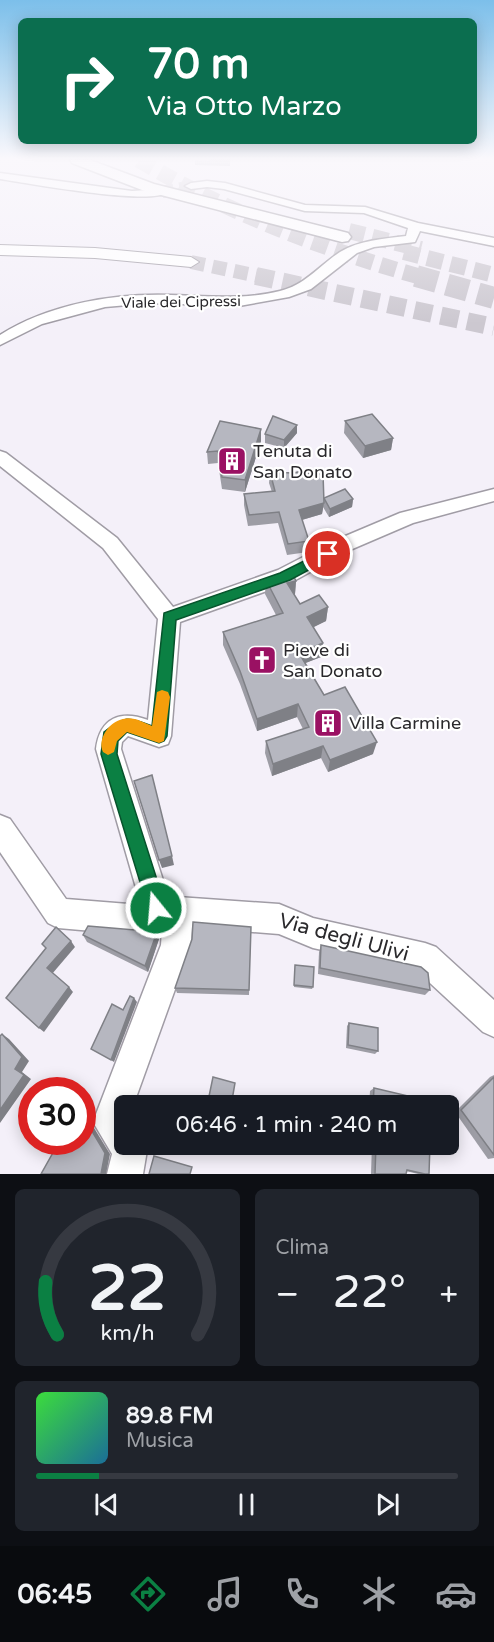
<!DOCTYPE html>
<html lang="it">
<meta charset="utf-8">
<style>
body{margin:0;font-family:"Varela Round",sans-serif;background:#20242c;color:#f1f3f6;height:100vh;display:flex;flex-direction:column;font-size:22px;white-space:nowrap}
*{box-sizing:border-box;margin:0}
p{font-size:20px;color:#9ea1a6}
.icon{flex:none;width:33px;height:33px;fill:none;stroke:currentColor;stroke-width:2;stroke-linecap:round;stroke-linejoin:round}
.map{position:relative;height:1174px;overflow:hidden}
.details{display:flex;flex-direction:column;gap:15px;padding:15px;background:#0d0f14;flex:1}
.details>*{flex:none}
.banner{position:absolute;left:18px;top:18px;width:459px;height:126px;border-radius:9px;box-shadow:0 3px 15px #0003;background:#0b6e4f;color:#fff;overflow:hidden}
.speed{position:absolute;left:18px;top:1077px;display:flex;gap:12px;font-size:30px;font-weight:700;text-align:center}
.speed>*{display:grid;place-content:center;width:78px;height:78px;border-radius:50%;background:#171b24;box-shadow:0 3px 15px #0003;line-height:1}
.speed .limit{border:9px solid #d22;background:#fff;color:#111}
.pin{position:absolute;display:grid;place-items:center;width:51px;height:51px;color:#fff;margin:-26px;border:3px solid #fff;border-radius:50%;box-shadow:0 2px 6px #0007}
.me{position:absolute;width:66px;margin:-33px;rotate:343deg;stroke-linejoin:round;filter:drop-shadow(0 0 4px #0008)}
.turn{display:flex;align-items:center;gap:21px;height:126px;padding:0 30px;font-size:27px}
.turn .icon{width:78px;height:78px;stroke-width:2.5}
.turn b{display:block;font-size:42px;line-height:51px}
.big{font-size:45px;font-weight:600;line-height:1.1}
.details .card{flex:1;display:flex;flex-direction:column;justify-content:center;gap:9px;min-width:0;padding:0 21px;border-radius:9px;background:#20242c}
.details .dial{align-items:center;gap:0}
.dial svg{height:156px;overflow:visible;fill:none;stroke:#363941;stroke-width:7;stroke-linecap:round;text-anchor:middle}
.dial text{fill:#f1f3f6;stroke:none}
.song{display:flex;align-items:center;gap:18px}
.cover{width:72px;height:72px;border-radius:9px;background:linear-gradient(135deg,hsl(120 70% 55%),hsl(200 70% 35%))}
.played{height:6px;border-radius:3px;background:linear-gradient(90deg,#0b8043 15%,#363941 15%)}
.keys{display:flex;justify-content:space-around;direction:ltr}
.heat{display:flex;justify-content:space-between;align-items:center;font-size:33px;direction:ltr}
.details .tiles{flex:1;display:grid;gap:15px;grid-template-columns:1fr 1fr}
.card:last-child{grid-column:span 2}
.trip{position:absolute;left:114px;top:1095px;width:345px;height:60px;border-radius:9px;background:#171b24;box-shadow:0 3px 15px #0003;font-weight:600;line-height:60px;text-align:center}
.tabs{display:flex;height:96px;justify-content:space-around;align-items:center;background:#090b0e;color:#9ea1a6}
.tabs .icon{width:42px;height:42px}
.tabs .selected{color:#0b8043}
.tabs b{font-size:27px;color:#f1f3f6}
.map>svg:first-child{display:block}
.lines{fill:none;stroke-linecap:round;stroke-linejoin:round}
.minor-tunnel{stroke:#ccc8d0;stroke-width:12;stroke-dasharray:12 6;stroke-linecap:butt}
.major-tunnel-far1{stroke:#ccc8d0;stroke-width:14;stroke-dasharray:14 8;stroke-linecap:butt}
.major-tunnel{stroke:#ccc8d0;stroke-width:18;stroke-dasharray:18 9;stroke-linecap:butt}
.highway-tunnel-far1{stroke:#ccc8d0;stroke-width:16;stroke-dasharray:16 8;stroke-linecap:butt}
.highway-tunnel{stroke:#ccc8d0;stroke-width:22;stroke-dasharray:22 10;stroke-linecap:butt}
.minor-casing{stroke:#a09ca5;stroke-width:3}
.major-casing{stroke:#a09ca5;stroke-width:2}
.highway-casing{stroke:#a09ca5;stroke-width:3}
.minor{fill:#fff;fill-rule:evenodd}
.major{fill:#fff;fill-rule:evenodd}
.highway{fill:#fff;fill-rule:evenodd}
.wall{fill:#9d9da5}
.shaded-wall{fill:#7f8086}
.building{fill:#b6b7c0;stroke:#7f8086;stroke-width:1.5}
.route{fill:#0b8043;stroke:#07532c;stroke-width:1.5}
.slow{fill:#f59e0b}
.labels{text-anchor:middle;stroke-width:4.5;stroke-linejoin:round;paint-order:stroke}
.far-street-label{font-size:15px;fill:#2a292c;stroke:#fff}
.poi-label{font-size:18px;fill:#2a292c;stroke:#fff;text-anchor:start}
.near-street-label{font-size:21px;fill:#2a292c;stroke:#fff}
</style>
<div class="map">
<svg width="494" height="1174" viewBox="0 0 494 1174">
<rect width="100%" height="100%" fill="#f4f0f9"/>
<g class="lines">
<!-- minor-tunnel -->
<polyline class="minor-tunnel" points="162,192 191,186"/>
<!-- major-tunnel-far1 -->
<polyline class="major-tunnel-far1" points="191,262 263,277"/>
<!-- major-tunnel -->
<polyline class="major-tunnel" points="256,276 494,327"/>
<!-- highway-tunnel-far1 -->
<g class="highway-tunnel-far1">
<path d="M139 160C228 213 322 249 421 277"/>
<polyline points="349,231 421,249"/>
<polyline points="404,252 494,275"/>
</g>
<!-- highway-tunnel -->
<polyline class="highway-tunnel" points="416,276 494,298"/>
<!-- minor casing -->
<g class="minor-casing">
<g id="minor">
<path d="M0 173 132 191 162 189 168 192C150 206 28 183 0 179Z"/>
<path d="M207 181 225 183 305 205 365 207 418 223 494 238V246L420 231 415 242 374 247 357 253 311 289 289 297 239 306 151 303 105 307 42 324 0 345V335C49 304 114 293 171 295 208 296 243 300 280 291 305 285 319 266 340 252 360 240 383 239 406 236L408 228 364 213 305 211 224 189 207 187 191 189 185 186 191 183Z"/>
<path d="M0 451 6 453 117 538 173 607 278 570 336 540 400 513 494 489V501L413 523 350 550 292 582 180 622 171 736 168 744 159 747 128 736 122 742 121 749 169 899 178 897 279 904 313 918 425 943 436 947 494 1000V1037L483 1032 417 971 313 948 279 934 192 927 191 945 133 1106H124V1144H145L147 1150 143 1174H107L112 1154 93 1122 161 945 162 930 138 935 58 928 48 923 0 852V815L10 819 66 899 141 905 96 749C100 717 121 710 148 720L158 619 103 548 0 466Z"/>
</g>
</g>
<!-- major casing -->
<g class="major-casing">
<polygon id="major" points="0,245 95,248 191,257 199,262 191,267 95,258 0,255"/>
</g>
<!-- highway casing -->
<g class="highway-casing">
<polygon id="highway" points="70,160 90,160 154,184 348,233 351,237 348,241 342,242 142,190 72,163"/>
</g>
<!-- minor -->
<use href="#minor" class="minor"/>
<!-- major -->
<use href="#major" class="major"/>
<!-- highway -->
<use href="#highway" class="highway"/>
</g>
<!-- wall -->
<g class="wall">
<polygon points="195,160 230,160 230,166 195,165"/>
<polygon points="345,421 393,438 391,450 363,458 344,433"/>
<polygon points="297,425 297,433 284,448 265,443 265,434"/>
<polygon points="261,429 261,441 245,492 222,489 218,463 208,464 207,452"/>
<polygon points="270,472 324,498 353,499 352,507 329,517 323,507 322,514 302,520 309,541 308,552 287,555 278,523 248,526 244,505 244,494 272,492 269,483"/>
<polygon points="266,580 296,581 295,594 294,595 300,604 328,607 326,621 313,627 321,657 305,663 324,695 373,754 328,772 321,758 272,776 265,753 266,741 303,729 297,717 257,731 240,684 223,645 223,632 276,615 265,594"/>
<polygon points="251,927 249,995 177,993 175,988"/>
<polygon points="157,932 159,939 148,972 87,942 83,935"/>
<polygon points="321,945 430,990 425,995 318,974 319,952"/>
<polygon points="295,965 313,987 312,989 294,987"/>
<polygon points="349,1023 378,1051 375,1054 346,1048 347,1026"/>
<polygon points="494,1075 494,1158 488,1159 455,1112 490,1077"/>
<polygon points="374,1088 421,1106 369,1106 370,1091"/>
<polygon points="372,1144 430,1144 429,1174 418,1174 406,1171 406,1174 371,1174"/>
</g>
<!-- shaded-wall -->
<g class="shaded-wall">
<polygon points="297,425 297,433 284,448 284,440"/>
<polygon points="261,429 261,441 245,492 245,480"/>
<polygon points="393,438 391,450 363,458 365,446"/>
<polygon points="353,499 352,507 329,517 330,509"/>
<polygon points="324,503 322,514 298,521 299,510"/>
<polygon points="323,540 323,544 311,550 312,546"/>
<polygon points="296,581 295,594 286,597 287,583"/>
<polygon points="328,607 326,621 306,631 307,617"/>
<polygon points="323,643 321,657 298,666 299,653"/>
<polygon points="298,704 297,717 257,731 257,719"/>
<polygon points="377,742 373,754 328,772 330,760"/>
<polygon points="323,746 321,758 272,776 273,764"/>
<polygon points="172,856 174,865 162,868 159,860"/>
<polygon points="157,932 159,939 148,972 145,966"/>
<polygon points="71,941 75,947 52,974 47,968"/>
<polygon points="69,987 73,992 44,1032 39,1028"/>
<polygon points="134,998 137,1002 114,1062 111,1060"/>
<polygon points="2,1034 9,1039 29,1061 22,1072 31,1079 0,1123 0,1110 15,1069"/>
<polygon points="82,1116 91,1123 110,1154 106,1174 101,1174"/>
</g>
<!-- building -->
<g class="building">
<polygon points="209,160 230,160 229,161"/>
<polygon points="372,414 393,438 365,446 345,421"/>
<polygon points="273,416 297,425 284,440 265,434"/>
<polygon points="220,421 261,429 245,480 222,477 218,451 207,452"/>
<polygon points="308,470 309,474 323,474 324,503 299,510 309,541 288,544 279,512 249,515 244,494 275,491 270,472 293,473"/>
<polygon points="345,489 353,499 330,509 324,498"/>
<polygon points="320,537 323,540 312,546 309,544"/>
<polygon points="291,571 296,581 287,583 300,604 319,595 328,607 307,617 323,643 299,653 324,695 345,687 377,742 330,760 323,746 273,764 266,741 309,727 298,704 257,719 240,671 223,632 283,613 266,580"/>
<polygon points="152,775 172,856 159,860 134,781"/>
<polygon points="193,922 251,927 249,990 175,988 192,939"/>
<polygon points="88,926 135,930 148,928 157,932 145,966 83,935"/>
<polygon points="56,927 71,941 47,968 69,987 39,1028 6,998 46,948 42,944"/>
<polygon points="321,945 421,967 428,973 430,990 320,968"/>
<polygon points="295,965 314,967 313,987 294,985"/>
<polygon points="130,996 134,998 111,1060 91,1049 112,1004 123,1010"/>
<polygon points="349,1023 378,1028 378,1051 348,1045"/>
<polygon points="2,1034 22,1057 15,1069 24,1075 0,1110 0,1036"/>
<polygon points="213,1077 235,1083 231,1106 207,1106"/>
<polygon points="494,1077 494,1155 461,1110"/>
<polygon points="374,1088 421,1099 421,1106 373,1106"/>
<polygon points="177,1097 207,1106 175,1106"/>
<polygon points="82,1118 86,1121 105,1153 101,1174 41,1174 59,1142 82,1142"/>
<polygon points="376,1144 430,1144 429,1174 425,1174 407,1170 406,1174 375,1174"/>
<polygon points="154,1156 192,1167 190,1174 149,1174"/>
</g>
<!-- sky -->
<linearGradient id="sky" x2="0" y2="1"><stop stop-color="#7cbfea"/><stop offset="0.49" stop-color="#faf8fc"/><stop offset="1" stop-color="#faf8fc" stop-opacity="0"/></linearGradient>
<rect width="494" height="324" fill="url(#sky)"/>
<!-- route -->
<path class="route" d="M328 549 334 554 333 557 290 580 176 620 167 736 164 741 159 743 127 732 118 741 117 754 166 908 163 915 156 918 150 915 101 754 104 732C124 716 128 716 152 726L164 613 280 573Z"/>
<!-- slow -->
<path class="slow" d="M162 690 168 692 170 697 164 741 159 743 127 732 117 741 114 752 108 755 103 752C97 739 109 722 123 719 133 716 143 722 152 726L157 692Z"/>
<!-- icons -->
<defs>
<g id="building-square" transform="scale(1.5)"><rect x="-9" y="-9" width="18" height="18" rx="4" fill="#9a1163" stroke="#fff"/><path d="M-4-6H4V6H1V3H-1V6H-4ZM-2.5-4.3h1.7v1.8h-1.7ZM.8-4.3h1.7v1.8H.8ZM-2.5-1h1.7V.8h-1.7ZM.8-1h1.7V.8H.8Z" fill="#fff"/></g>
<g id="church-square" transform="scale(1.5)"><rect x="-9" y="-9" width="18" height="18" rx="4" fill="#9a1163" stroke="#fff"/><path d="M-1.2-6h2.4v3.5h3.3v2.4h-3.3V6h-2.4V-.1h-3.3v-2.4h3.3Z" fill="#fff"/></g>
</defs>
<g fill-rule="evenodd">
<use href="#building-square" x="232" y="461"/>
<use href="#church-square" x="262" y="660"/>
<use href="#building-square" x="328" y="723"/>
</g>
<g class="labels">
<!-- far-street labels -->
<g class="far-street-label">
<text transform="translate(181 302) rotate(-1)" y="5">Viale dei Cipressi</text>
</g>
<!-- poi labels -->
<g class="poi-label">
<text x="253" y="457">Tenuta di<tspan x="253" dy="21">San Donato</tspan></text>
<text x="283" y="656">Pieve di<tspan x="283" dy="21">San Donato</tspan></text>
<text x="349" y="729">Villa Carmine</text>
</g>
<!-- near-street labels -->
<g class="near-street-label">
<text transform="translate(344 937) rotate(15)" y="7">Via degli Ulivi</text>
</g>
</g>
</svg>
<div class="speed"><div class="limit">30</div></div>
<div class="pin" style="left:328px;top:554px;background:#d93025"><svg class="icon" aria-label="arrive" viewBox="0 0 24 24"><path d="M6 21V4h12l-3 4 3 4H6"/></svg></div>
<svg class="me" style="left:156px;top:908px" viewBox="-20 -20 40 40"><circle r="17" fill="#0b8043" stroke="#fff" stroke-width="3"/><path d="M0-11L8 9 0 5-8 9z" fill="#fff"/></svg>
<div class="trip">06:46 · 1 min · 240 m</div>
<div class="banner">
<div class="turn"><svg class="icon" aria-label="right" viewBox="0 0 24 24"><path d="M7 20v-9h11M14 6l5 5-5 5"/></svg><div><b>70 m</b>Via Otto Marzo</div></div>
</div>
</div>
<section class="details">
<div class="tiles">
<div class="card dial"><svg viewBox="0 0 100 80">
<path d="M14 69A42 42 0 1 1 86 69"/>
<path d="M14 69A42 42 0 0 1 8 42" stroke="#0b8043"/>
<text x="50" y="56" font-size="32" font-weight="700">22</text>
<text x="50" y="72" font-size="11">km/h</text>
</svg></div>
<div class="card"><p>Clima</p>
<div class="heat"><a>−</a><b class="big">22°</b><a>+</a></div>
</div>
<div class="card">
<div class="song"><i class="cover"></i><div><b>89.8 FM</b><p>Musica</p></div></div>
<div class="played"></div>
<div class="keys"><svg class="icon" aria-label="previous" viewBox="0 0 24 24"><path d="M18 5L8 12l10 7zM5 5v14"/></svg><svg class="icon" aria-label="pause" viewBox="0 0 24 24"><path d="M8 5v14M16 5v14"/></svg><svg class="icon" aria-label="next" viewBox="0 0 24 24"><path d="M6 5l10 7-10 7zM19 5v14"/></svg></div>
</div>
</div>
</section>
<nav class="tabs">
<b>06:45</b>
<svg class="icon selected" aria-label="directions" viewBox="0 0 24 24"><path d="M12 3l9 9-9 9-9-9zM9 14v-3h6M13 9l2 2-2 2"/></svg>
<svg class="icon" aria-label="music" viewBox="0 0 24 24"><path d="M9 18V5l10-2v13"/><circle cx="6" cy="18" r="3"/><circle cx="16" cy="16" r="3"/></svg>
<svg class="icon" aria-label="phone" viewBox="0 0 24 24"><path d="M5 4h4l2 5-3 2q2 4 5 5l2-3 5 2v4C11 20 4 13 5 4z"/></svg>
<svg class="icon" aria-label="climate" viewBox="0 0 24 24"><path d="M12 3v18M4 7l16 10M4 17L20 7"/></svg>
<svg class="icon" aria-label="car" viewBox="0 0 24 24"><path d="M5 17H2v-5l4-1 3-4h7l3 4 3 1v5h-3M9 17h6M6 11h13"/><circle cx="7" cy="17" r="2"/><circle cx="17" cy="17" r="2"/></svg>
</nav>
